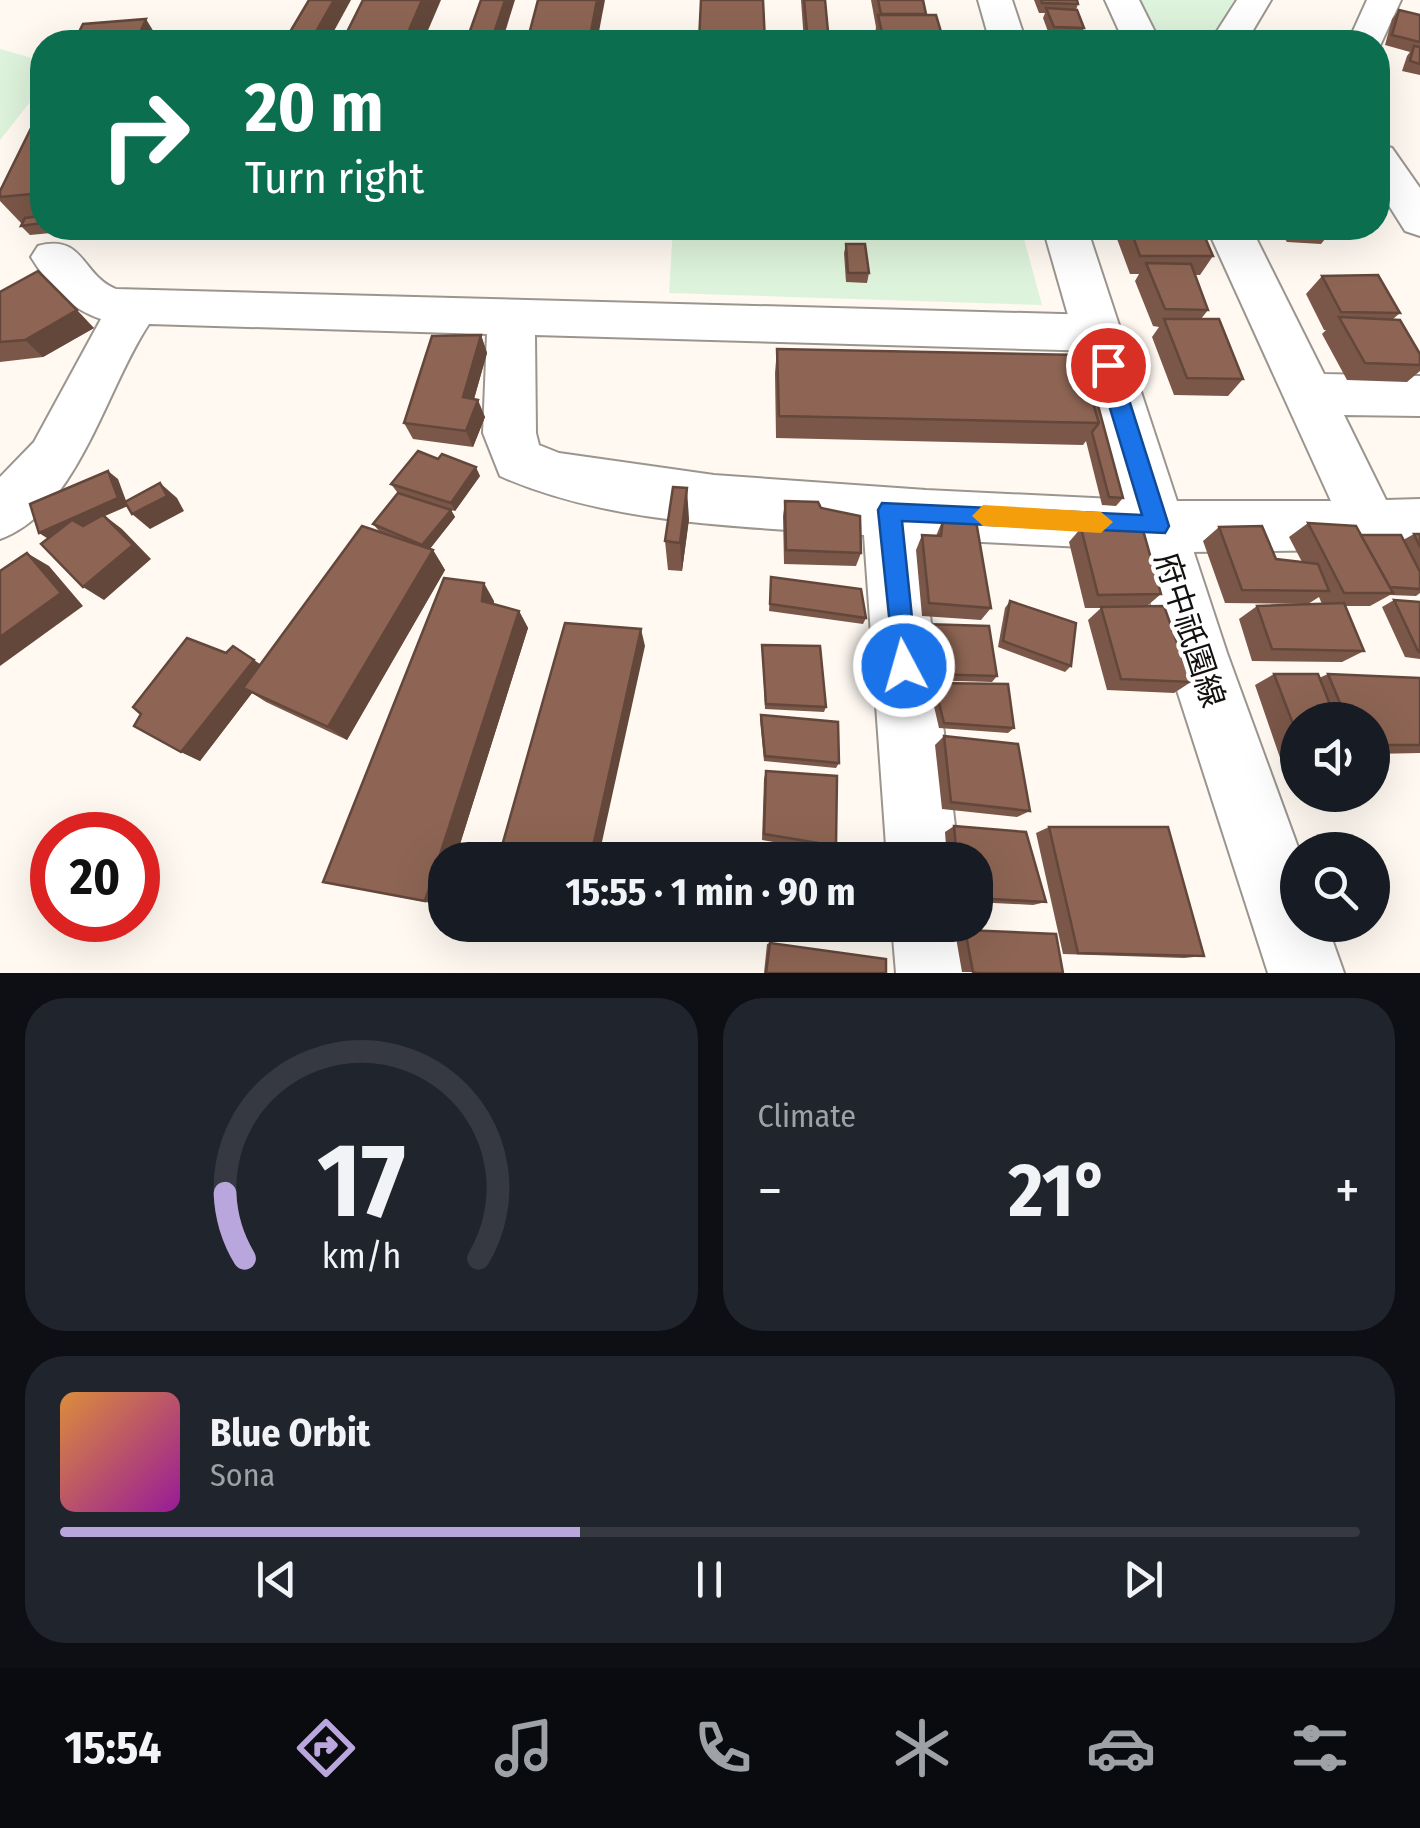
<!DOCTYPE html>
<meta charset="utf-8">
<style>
body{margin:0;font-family:"Fira Sans Condensed","Noto Sans JP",sans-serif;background:#20242c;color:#f1f3f6;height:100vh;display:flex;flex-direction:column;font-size:38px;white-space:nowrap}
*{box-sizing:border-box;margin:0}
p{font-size:32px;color:#9ea1a6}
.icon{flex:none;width:55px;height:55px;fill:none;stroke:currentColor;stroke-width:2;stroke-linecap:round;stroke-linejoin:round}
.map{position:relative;height:973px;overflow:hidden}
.side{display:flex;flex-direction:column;gap:25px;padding:25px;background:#0d0f14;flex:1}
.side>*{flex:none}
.top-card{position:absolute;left:30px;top:30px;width:1360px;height:210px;border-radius:40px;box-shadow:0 10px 40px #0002;background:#0b6e4f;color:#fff;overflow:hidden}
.controls{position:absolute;left:1280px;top:702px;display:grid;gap:20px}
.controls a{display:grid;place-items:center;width:110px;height:110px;border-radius:50%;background:#171b24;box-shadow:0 10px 40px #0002;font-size:50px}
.speed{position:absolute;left:30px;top:812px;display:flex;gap:20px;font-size:50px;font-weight:700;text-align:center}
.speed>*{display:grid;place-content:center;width:130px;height:130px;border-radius:50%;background:#171b24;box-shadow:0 10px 40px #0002;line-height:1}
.speed .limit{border:15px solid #d22;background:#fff;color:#111}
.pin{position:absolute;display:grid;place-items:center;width:85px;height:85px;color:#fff;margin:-42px;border:5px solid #fff;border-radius:50%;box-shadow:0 2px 10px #0007}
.me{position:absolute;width:110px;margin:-55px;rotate:354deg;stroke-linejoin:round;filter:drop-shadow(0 0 8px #0008)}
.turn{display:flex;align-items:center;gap:35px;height:210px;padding:0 50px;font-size:45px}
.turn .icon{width:130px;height:130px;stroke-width:2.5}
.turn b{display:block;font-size:70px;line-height:85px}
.big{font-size:75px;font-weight:700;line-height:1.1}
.side .card{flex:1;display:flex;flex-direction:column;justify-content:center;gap:15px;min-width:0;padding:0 35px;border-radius:40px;background:#20242c}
.side .dial{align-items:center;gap:0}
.dial svg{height:260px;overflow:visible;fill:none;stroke:#363941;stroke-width:7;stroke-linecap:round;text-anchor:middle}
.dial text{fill:#f1f3f6;stroke:none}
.song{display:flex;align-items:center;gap:30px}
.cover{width:120px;height:120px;border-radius:15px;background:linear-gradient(135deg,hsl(30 70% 55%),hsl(300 70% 35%))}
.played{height:10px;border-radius:5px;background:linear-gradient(90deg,#b9a6dd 40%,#363941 40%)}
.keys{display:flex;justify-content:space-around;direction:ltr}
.heat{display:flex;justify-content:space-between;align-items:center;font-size:55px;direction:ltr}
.side .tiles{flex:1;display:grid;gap:25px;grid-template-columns:1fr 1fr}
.card:last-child{grid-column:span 2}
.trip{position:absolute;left:428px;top:842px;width:565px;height:100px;border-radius:40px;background:#171b24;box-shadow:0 10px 40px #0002;font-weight:700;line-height:100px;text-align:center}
.tab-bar{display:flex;height:160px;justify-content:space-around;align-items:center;background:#090b0e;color:#9ea1a6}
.tab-bar .icon{width:70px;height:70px}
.tab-bar .selected{color:#b9a6dd}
.tab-bar b{font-size:45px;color:#f1f3f6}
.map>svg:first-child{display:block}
.green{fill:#def3db}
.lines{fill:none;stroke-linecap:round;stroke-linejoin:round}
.minor-casing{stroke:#9b958f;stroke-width:4}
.major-casing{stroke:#9b958f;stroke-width:4}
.minor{fill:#fff;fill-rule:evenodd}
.major{fill:#fff;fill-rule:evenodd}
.wall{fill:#7a5748}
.shaded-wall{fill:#63473b}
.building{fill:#8e6554;stroke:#63473b;stroke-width:2.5}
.route{fill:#1a73e8;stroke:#114b97;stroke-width:2.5}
.slow{fill:#f59e0b}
.labels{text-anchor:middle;stroke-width:9;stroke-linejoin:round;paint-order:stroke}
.street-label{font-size:32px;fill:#13110f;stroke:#fff}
</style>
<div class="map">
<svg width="1420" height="973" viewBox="0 0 1420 973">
<rect width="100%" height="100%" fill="#fff9f2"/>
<!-- green -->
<g class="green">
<polygon points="1137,0 1234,0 1211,42 1157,42"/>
<polygon points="0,49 42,61 42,87 0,140"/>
<polygon points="673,228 1021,228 1042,305 669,293"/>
</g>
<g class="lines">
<!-- minor casing -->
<g class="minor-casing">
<g id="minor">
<polygon points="1105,0 1139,0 1160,42 1124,42"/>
<polygon points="1237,0 1271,0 1246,42 1210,42"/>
<polygon points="1367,0 1401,0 1378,50 1378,42 1348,42"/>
<polygon points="1378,144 1392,148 1420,188 1420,236 1405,231 1378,188"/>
<path d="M1207 228H1251L1324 374 1420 376V416L1344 415 1386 500 1420 499V549L1188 552 921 539 959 860H887L864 535C744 526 611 525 500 476L483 433 487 334 149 324C106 388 78 511 0 539V477L34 442 101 319C70 309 48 285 31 257L38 246C84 233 82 276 116 289L1098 315 1115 320 1122 333 1115 346 1098 351 535 335 536 433 539 445 559 453 714 475 926 490 1155 501H1331Z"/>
<polygon points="892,925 966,925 972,973 896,973"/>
</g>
</g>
<!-- major casing -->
<g class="major-casing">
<g id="major">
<polygon points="978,0 1012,0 1026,42 990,42"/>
<polygon points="1043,228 1087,228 1227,653 1299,850 1298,925 1327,925 1344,973 1268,973 1165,653"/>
</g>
</g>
<!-- minor -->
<use href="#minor" class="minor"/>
<!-- major -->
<use href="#major" class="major"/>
</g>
<!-- wall -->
<g class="wall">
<polygon points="801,0 825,0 829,42 804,42"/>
<polygon points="871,0 923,0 926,15 944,42 874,42 876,27"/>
<polygon points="1034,0 1077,0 1078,4 1076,10 1084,28 1082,33 1093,42 1048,42 1050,37 1043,18 1045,13 1039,13"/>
<polygon points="1399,10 1420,15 1420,75 1402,71 1407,56 1410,52 1385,45 1392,19"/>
<polygon points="42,106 42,228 74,228 72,231 30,235 21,226 22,223 21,223 0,201 0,191"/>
<polygon points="1113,228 1201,228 1213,256 1200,275 1195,275 1208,310 1201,319 1243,379 1228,396 1174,395 1152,337 1159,327 1153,326 1135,281 1139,274 1130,274"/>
<polygon points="1277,228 1328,228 1326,229 1329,234 1321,244 1287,242"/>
<polygon points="846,244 869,273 867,283 846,282 844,253"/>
<polygon points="1322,276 1400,313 1393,319 1420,354 1420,371 1407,382 1347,380 1322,334 1326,330 1324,330 1306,294"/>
<polygon points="0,292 94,328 43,357 0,362"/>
<polygon points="481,335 487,353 474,399 485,417 473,447 413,439 404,423"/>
<polygon points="777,349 1079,355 1123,498 1116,506 1102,505 1086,441 1083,445 776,438 775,373"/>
<polygon points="480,476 455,511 451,510 455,517 430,549 433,550 445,570 347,740 266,702 252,693 200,761 181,752 226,653 260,664 379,531 373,524 434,504 397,492 391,484"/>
<polygon points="785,501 821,508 861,553 856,566 784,564 783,516"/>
<polygon points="689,519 682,571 668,570 665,541"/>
<polygon points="943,519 991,608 981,620 922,616 916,550 922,535 936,536"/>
<polygon points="1308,523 1361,535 1403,540 1414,534 1420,534 1420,593 1416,596 1390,595 1370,606 1345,606 1364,651 1342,662 1252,661 1239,619 1257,606 1322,604 1319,597 1308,604 1225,603 1203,541 1219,527 1276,559 1302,562 1289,537"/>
<polygon points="1081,528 1161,594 1147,606 1191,682 1174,693 1107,690 1088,620 1101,608 1085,608 1069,542"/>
<polygon points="771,577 866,618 863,624 769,611"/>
<polygon points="1394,600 1420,602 1420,659 1405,657 1382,607"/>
<polygon points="494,601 494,604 519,611 528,628 455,860 445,860 445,893 441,905 323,882"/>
<polygon points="1010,601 1071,666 1065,672 998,647 1005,608"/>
<polygon points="922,624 997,676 992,682 923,680 918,631"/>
<polygon points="762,645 826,707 824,712 765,709"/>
<polygon points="1274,674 1319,678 1328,674 1420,678 1420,753 1372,754 1372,720 1298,720 1298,782 1288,781 1255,685"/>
<polygon points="934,683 1014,728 1008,733 939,728 930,689"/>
<polygon points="761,715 839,763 836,768 764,761 760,720"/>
<polygon points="944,736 1030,811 1017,817 942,809 935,745"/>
<polygon points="766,771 836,846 831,852 762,840 764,779"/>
<polygon points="954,826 1046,902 1033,905 975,902 975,860 947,860 945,832"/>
<polygon points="1049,827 1204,956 1184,958 1063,954 1036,833"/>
<polygon points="965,930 1063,973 962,972 955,932"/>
<polygon points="770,943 886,973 764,973 767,944"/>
</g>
<!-- shaded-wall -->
<g class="shaded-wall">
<polygon points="334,0 351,0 328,42 310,42"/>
<polygon points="422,0 441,0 423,42 404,42"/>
<polygon points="505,0 515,0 502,42 491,42"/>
<polygon points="597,0 605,0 597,42 589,42"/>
<polygon points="146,19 160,42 136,42"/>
<polygon points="77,310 94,328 43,357 25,340"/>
<polygon points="481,335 487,353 470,413 463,397"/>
<polygon points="478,400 485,417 473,447 466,431"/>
<polygon points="476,467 480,476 455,511 451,503"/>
<polygon points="108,471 118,479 128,506 105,516 122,529 151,559 104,600 83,587 50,540 39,533"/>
<polygon points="160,483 177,498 184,511 150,529 132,514"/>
<polygon points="687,488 689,519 682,571 680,543"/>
<polygon points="451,510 455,517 427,552 422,545"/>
<polygon points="433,550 445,570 347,740 328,727"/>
<polygon points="27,553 49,566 83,606 0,666 0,637"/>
<polygon points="484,583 494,601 493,619 482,601"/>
<polygon points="519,611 528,628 455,860 445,860 445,893 441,905 425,901"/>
<polygon points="641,629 645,646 598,860 590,860"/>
<polygon points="254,660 270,671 243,688 252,693 200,761 181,752"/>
</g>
<!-- building -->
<g class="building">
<polygon points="309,0 334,0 310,42 284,42"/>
<polygon points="363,0 422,0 404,42 342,42"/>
<polygon points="481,0 505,0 491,42 466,42"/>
<polygon points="538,0 597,0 589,42 527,42"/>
<polygon points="701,0 763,0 765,42 699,42"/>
<polygon points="804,0 825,0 829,42 808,42"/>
<polygon points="878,0 923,0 926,14 881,14"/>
<polygon points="1041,0 1077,0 1078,4 1042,3"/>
<polygon points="1046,8 1077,10 1084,28 1054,27"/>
<polygon points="1399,10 1420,15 1420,42 1392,35"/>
<polygon points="878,15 936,15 944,42 884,42"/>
<polygon points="146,19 136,42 74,42 83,24"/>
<polygon points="1090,33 1093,42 1055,42 1051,34"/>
<polygon points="1414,46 1420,47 1420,64 1410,61"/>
<polygon points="42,106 42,193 0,197 0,191"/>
<polygon points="42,216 42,223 21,226 25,218"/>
<polygon points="1130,228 1201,228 1213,256 1140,256"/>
<polygon points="1291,228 1326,228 1329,234 1294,233"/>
<polygon points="846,244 865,244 869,273 848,273"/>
<polygon points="1146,263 1191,264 1208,310 1165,309"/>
<polygon points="38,271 77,310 25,340 0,342 0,292"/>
<polygon points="1378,275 1400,313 1341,312 1322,276"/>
<polygon points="1339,317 1400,320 1420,354 1420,365 1365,363"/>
<polygon points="1164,319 1219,319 1243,379 1187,378"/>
<polygon points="481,335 463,397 478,400 466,431 404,423 432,336"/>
<polygon points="777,349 1079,355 1099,423 779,416"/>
<polygon points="1081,361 1086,361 1123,498 1109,497 1092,432 1099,423"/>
<polygon points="418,451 438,459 442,454 476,467 451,503 391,484"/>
<polygon points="108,471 118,498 39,533 30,504"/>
<polygon points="160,483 167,496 132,514 125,502"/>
<polygon points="673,487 687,488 680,543 665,541"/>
<polygon points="398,493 451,510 422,545 373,524"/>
<polygon points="785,501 818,502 821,508 860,516 861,553 786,550"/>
<polygon points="103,515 133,545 83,587 41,544 72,520 83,526"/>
<polygon points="943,519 976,521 991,608 929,603 922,535 941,536"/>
<polygon points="1308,523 1356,526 1393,593 1344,593"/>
<polygon points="362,526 433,550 328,727 243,688"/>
<polygon points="1262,526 1276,559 1318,564 1329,591 1242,590 1219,527"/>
<polygon points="1081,528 1143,530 1161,594 1098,595"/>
<polygon points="1414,534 1420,534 1420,547"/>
<polygon points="1361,535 1401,535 1420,572 1420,589 1390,587"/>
<polygon points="27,553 61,593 0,637 0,571"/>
<polygon points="771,577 861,589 866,618 770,604"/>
<polygon points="444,578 484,583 482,601 519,611 425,901 323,882"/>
<polygon points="1394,600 1420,602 1420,652 1418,651"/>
<polygon points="1010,601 1076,623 1071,666 1003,641"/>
<polygon points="1344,603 1364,651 1272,649 1257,606"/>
<polygon points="1164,606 1191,682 1121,679 1101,607"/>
<polygon points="565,623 641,629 590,860 498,860"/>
<polygon points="922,624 989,626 997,676 927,674"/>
<polygon points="187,638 226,653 233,646 254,660 181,752 134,726 141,714 133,707"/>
<polygon points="762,645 820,646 826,707 766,704"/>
<polygon points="1274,674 1318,674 1336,720 1298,720 1298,737"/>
<polygon points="1328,674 1420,678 1420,745 1372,745 1372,720 1347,720"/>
<polygon points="934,683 1008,684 1014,728 944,723"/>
<polygon points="761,715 838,722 839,763 765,756"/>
<polygon points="944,736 1018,744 1030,811 951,802"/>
<polygon points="766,771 837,776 836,846 764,834"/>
<polygon points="954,826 1026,832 1046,902 975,898 975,860 957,860"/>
<polygon points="1049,827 1168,827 1204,956 1078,953"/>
<polygon points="965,930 1056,934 1063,973 977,973 973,972"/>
<polygon points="770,943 886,959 886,973 766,973"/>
</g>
<!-- route -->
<polygon class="route" points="1108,357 1118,365 1169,526 1165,533 902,521 917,666 914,674 904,678 895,674 878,510 882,503 1142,515 1097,365"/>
<!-- slow -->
<polygon class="slow" points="983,505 1101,512 1113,522 1101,533 983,526 972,516"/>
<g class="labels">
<!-- street labels -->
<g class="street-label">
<text transform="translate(1190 630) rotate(72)" y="11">府中祇園線</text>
</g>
</g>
</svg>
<div class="controls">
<a><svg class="icon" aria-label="sound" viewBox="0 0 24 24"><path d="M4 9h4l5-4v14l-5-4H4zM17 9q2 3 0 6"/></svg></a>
<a><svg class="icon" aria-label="search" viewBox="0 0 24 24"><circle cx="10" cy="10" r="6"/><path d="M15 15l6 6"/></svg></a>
</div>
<div class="speed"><div class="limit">20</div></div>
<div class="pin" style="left:1108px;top:365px;background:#d93025"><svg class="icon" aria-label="arrive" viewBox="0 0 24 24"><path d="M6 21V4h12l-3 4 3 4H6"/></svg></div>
<svg class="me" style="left:904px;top:666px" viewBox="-20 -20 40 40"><circle r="17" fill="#1a73e8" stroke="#fff" stroke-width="3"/><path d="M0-11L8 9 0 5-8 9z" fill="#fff"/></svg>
<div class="trip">15:55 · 1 min · 90 m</div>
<div class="top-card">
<div class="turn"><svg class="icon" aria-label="right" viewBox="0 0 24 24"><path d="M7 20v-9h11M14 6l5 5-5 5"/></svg><div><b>20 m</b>Turn right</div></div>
</div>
</div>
<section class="side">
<div class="tiles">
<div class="card dial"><svg viewBox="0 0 100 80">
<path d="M14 69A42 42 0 1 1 86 69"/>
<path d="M14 69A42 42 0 0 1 8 49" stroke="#b9a6dd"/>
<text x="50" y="56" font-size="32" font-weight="700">17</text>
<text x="50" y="72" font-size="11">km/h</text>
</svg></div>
<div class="card"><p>Climate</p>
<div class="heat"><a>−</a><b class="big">21°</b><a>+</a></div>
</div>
<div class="card">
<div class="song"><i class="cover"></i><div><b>Blue Orbit</b><p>Sona</p></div></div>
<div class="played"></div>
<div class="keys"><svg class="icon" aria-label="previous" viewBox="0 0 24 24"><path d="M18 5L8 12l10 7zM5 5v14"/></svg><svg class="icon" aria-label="pause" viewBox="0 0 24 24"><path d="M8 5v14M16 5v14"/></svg><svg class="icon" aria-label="next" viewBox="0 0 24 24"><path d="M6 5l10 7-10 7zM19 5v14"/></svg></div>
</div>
</div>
</section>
<nav class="tab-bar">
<b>15:54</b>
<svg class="icon selected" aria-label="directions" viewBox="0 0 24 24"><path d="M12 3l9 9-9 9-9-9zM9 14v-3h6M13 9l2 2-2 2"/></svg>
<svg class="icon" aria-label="music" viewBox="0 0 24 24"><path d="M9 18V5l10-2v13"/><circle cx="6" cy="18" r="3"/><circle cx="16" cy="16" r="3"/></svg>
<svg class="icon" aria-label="phone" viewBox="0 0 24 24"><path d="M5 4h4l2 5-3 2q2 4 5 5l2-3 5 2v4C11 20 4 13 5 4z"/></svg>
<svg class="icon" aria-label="climate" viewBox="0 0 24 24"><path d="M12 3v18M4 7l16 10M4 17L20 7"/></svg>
<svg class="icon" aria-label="car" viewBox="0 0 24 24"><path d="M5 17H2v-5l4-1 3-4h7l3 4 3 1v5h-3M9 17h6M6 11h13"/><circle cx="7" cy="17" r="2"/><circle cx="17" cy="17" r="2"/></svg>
<svg class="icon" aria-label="filters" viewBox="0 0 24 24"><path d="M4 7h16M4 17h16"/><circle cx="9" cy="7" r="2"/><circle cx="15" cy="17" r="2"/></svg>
</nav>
